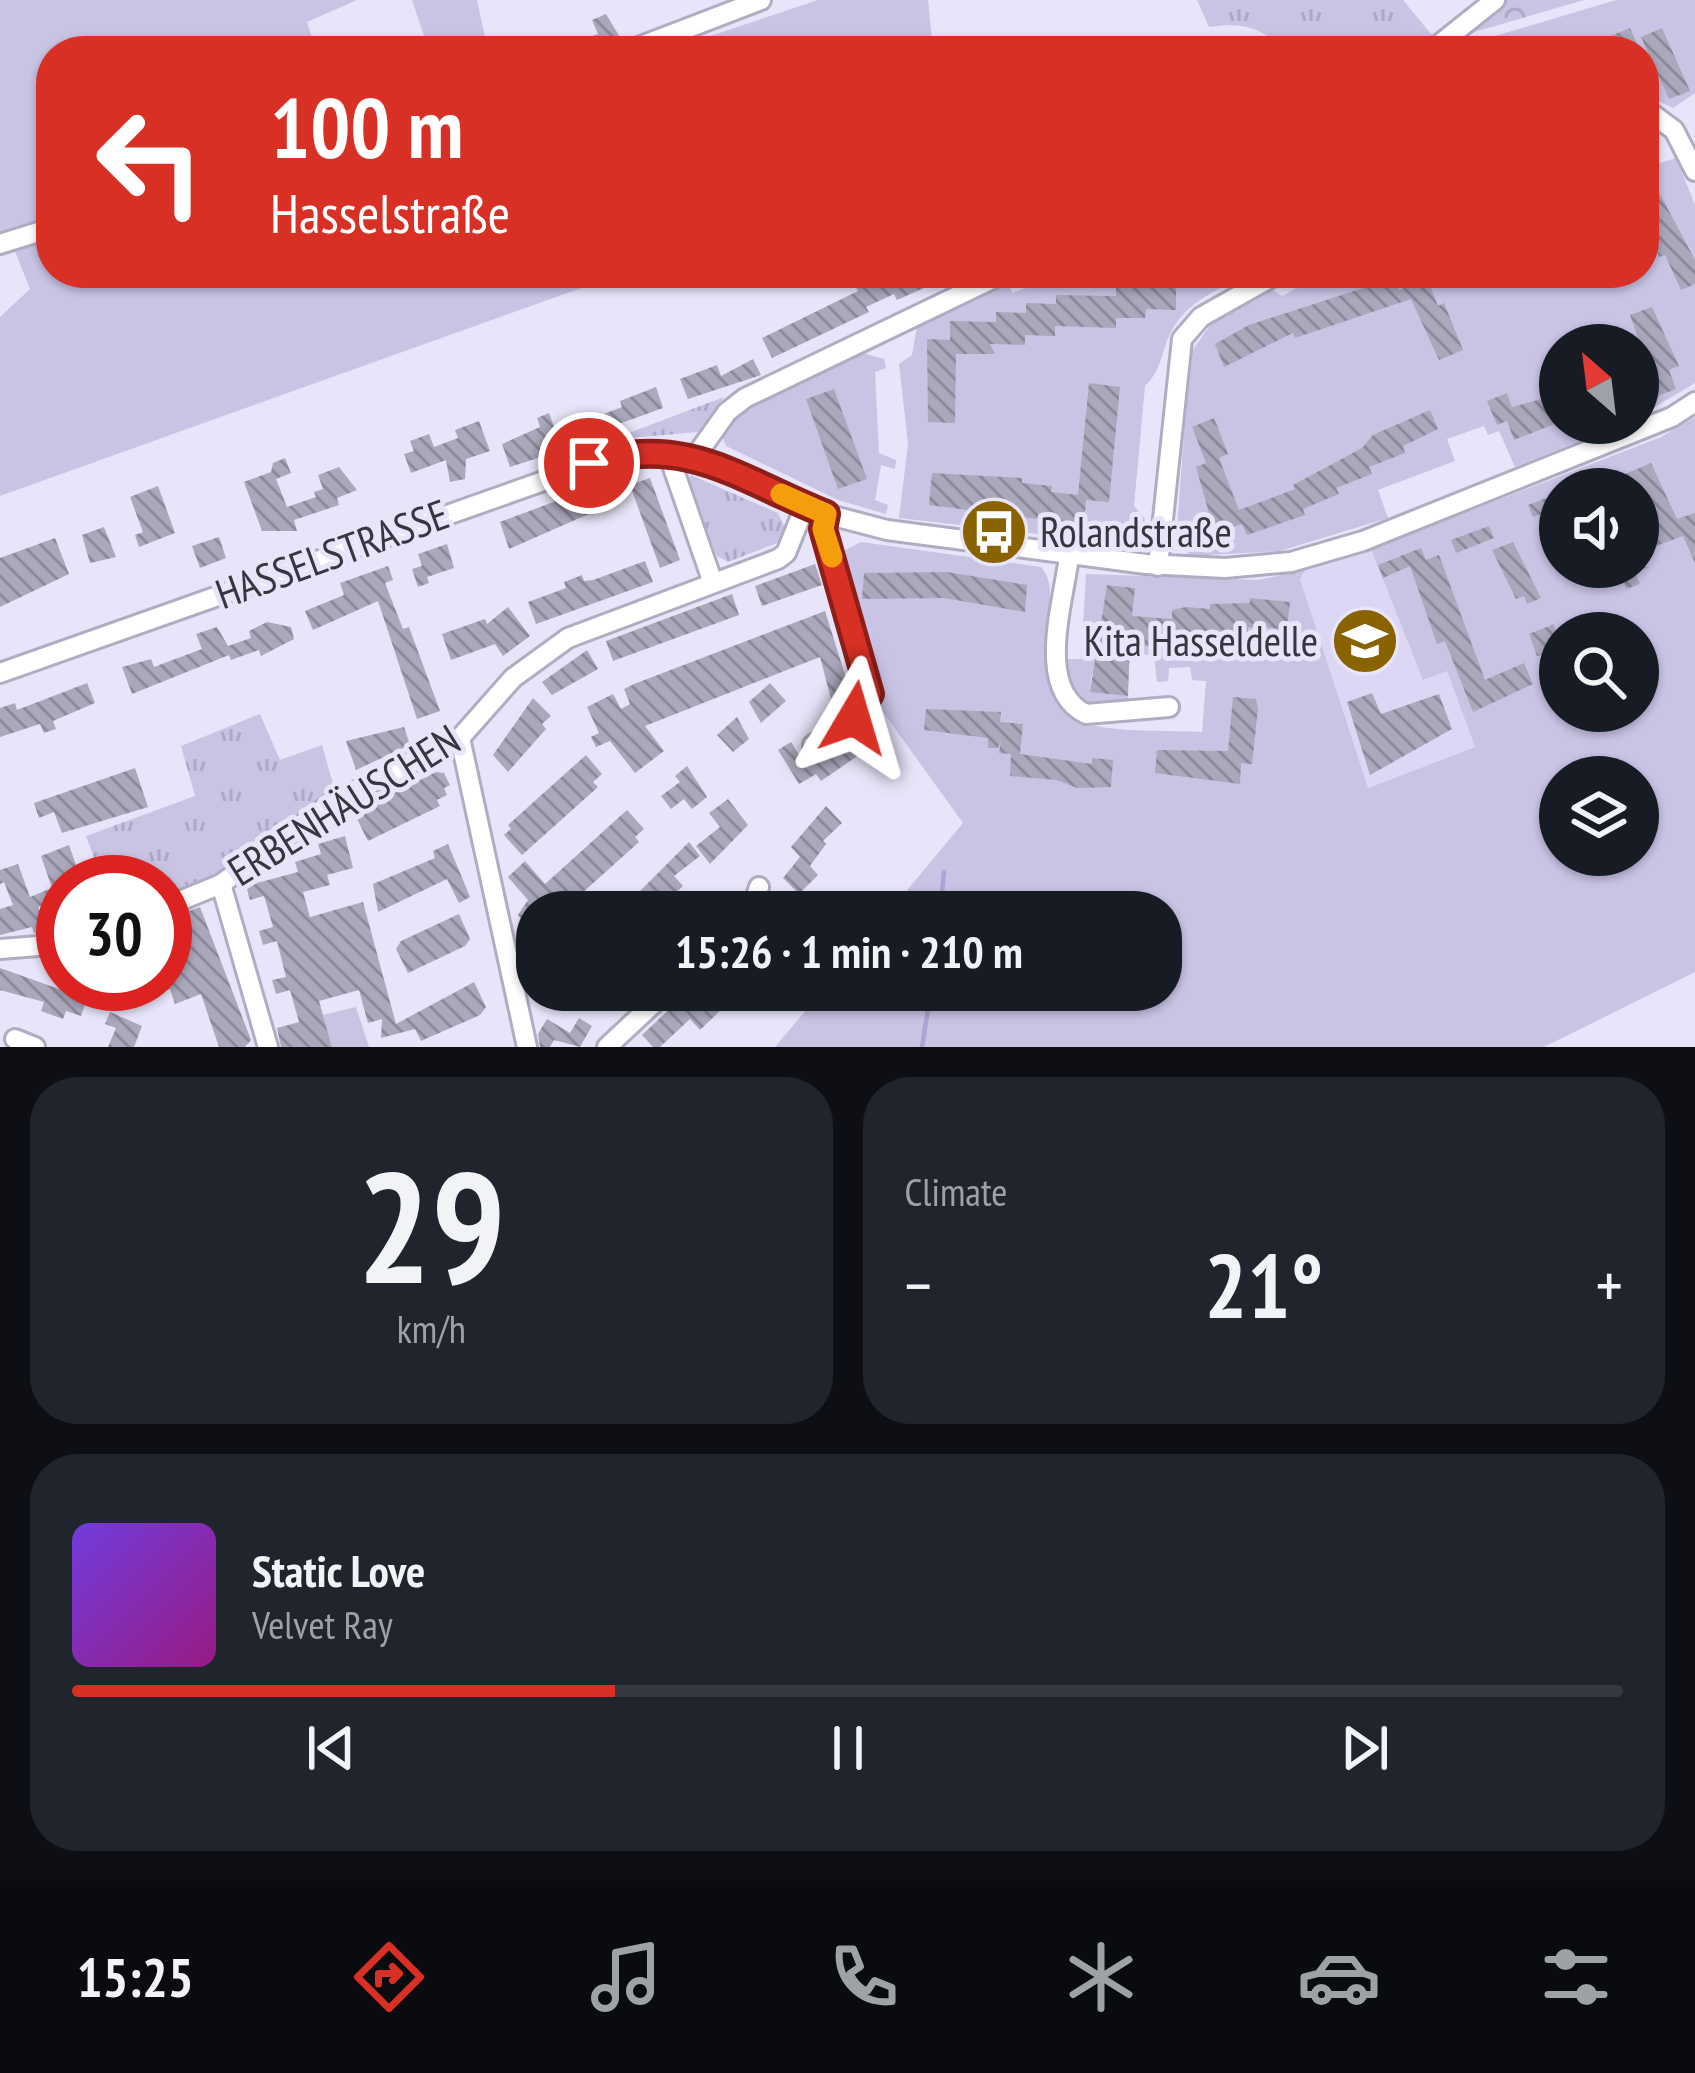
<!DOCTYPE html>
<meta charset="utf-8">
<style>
body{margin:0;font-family:"PT Sans Narrow",sans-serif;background:#20242c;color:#f1f3f6;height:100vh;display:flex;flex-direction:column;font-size:45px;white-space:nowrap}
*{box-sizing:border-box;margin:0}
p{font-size:39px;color:#9ea1a6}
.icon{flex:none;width:66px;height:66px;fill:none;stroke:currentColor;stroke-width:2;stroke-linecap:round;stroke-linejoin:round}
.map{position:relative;height:1047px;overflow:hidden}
.details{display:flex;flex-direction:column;gap:30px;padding:30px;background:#0d0f14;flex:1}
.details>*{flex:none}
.top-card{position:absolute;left:36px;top:36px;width:1623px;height:252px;border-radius:48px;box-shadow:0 3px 9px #0004;background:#d93025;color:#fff;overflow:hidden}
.needle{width:78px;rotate:332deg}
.buttons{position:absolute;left:1539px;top:324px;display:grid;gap:24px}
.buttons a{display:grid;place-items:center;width:120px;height:120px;border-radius:50%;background:#171b24;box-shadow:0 3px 9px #0004;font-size:60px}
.speed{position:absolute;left:36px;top:855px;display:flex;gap:24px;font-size:60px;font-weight:700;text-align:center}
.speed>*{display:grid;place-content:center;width:156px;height:156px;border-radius:50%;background:#171b24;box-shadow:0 3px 9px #0004;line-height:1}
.speed .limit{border:18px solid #d22;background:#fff;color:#111}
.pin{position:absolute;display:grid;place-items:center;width:102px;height:102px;color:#fff;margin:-51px;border:6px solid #fff;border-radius:50%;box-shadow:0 3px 12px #0007}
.me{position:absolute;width:132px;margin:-66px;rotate:7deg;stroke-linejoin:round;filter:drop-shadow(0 0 9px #0008)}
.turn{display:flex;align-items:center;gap:42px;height:252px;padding:0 36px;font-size:54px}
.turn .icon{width:156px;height:156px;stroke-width:2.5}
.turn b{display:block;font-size:84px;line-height:102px}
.big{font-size:90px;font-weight:700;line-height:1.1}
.details .card{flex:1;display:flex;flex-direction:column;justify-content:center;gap:18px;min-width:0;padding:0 42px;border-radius:48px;background:#20242c}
.details .dial{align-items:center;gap:0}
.dial b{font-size:156px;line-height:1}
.song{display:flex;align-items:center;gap:36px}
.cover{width:144px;height:144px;border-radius:18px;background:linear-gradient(135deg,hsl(260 70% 55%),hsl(310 70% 35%))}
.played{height:12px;border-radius:6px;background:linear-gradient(90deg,#d93025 35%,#363941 35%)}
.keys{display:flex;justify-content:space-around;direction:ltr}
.heat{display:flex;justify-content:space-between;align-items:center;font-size:66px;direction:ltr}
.details .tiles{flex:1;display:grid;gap:30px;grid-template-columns:1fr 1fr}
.card:last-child{grid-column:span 2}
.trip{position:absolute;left:516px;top:891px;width:666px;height:120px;border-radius:48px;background:#171b24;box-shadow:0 3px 9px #0004;font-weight:700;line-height:120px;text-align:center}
.dock{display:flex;height:192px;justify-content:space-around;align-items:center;background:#090b0e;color:#9ea1a6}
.dock .icon{width:84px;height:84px}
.dock .on{color:#d93025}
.dock b{font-size:54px;color:#f1f3f6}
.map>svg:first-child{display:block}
.built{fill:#dcd7f4}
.grass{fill:url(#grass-tufts)}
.forest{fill:url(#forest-crowns)}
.green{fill:#c9c3e4;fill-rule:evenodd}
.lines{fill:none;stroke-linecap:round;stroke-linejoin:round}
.stream{stroke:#aea4d7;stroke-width:4.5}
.building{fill:url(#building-back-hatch)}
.street-casing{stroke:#b0acc1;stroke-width:24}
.street{stroke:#fff;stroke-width:18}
.route-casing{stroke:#8d1f18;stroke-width:30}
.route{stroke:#d93025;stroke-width:21}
.slow{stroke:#f59e0b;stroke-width:21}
.labels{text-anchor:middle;stroke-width:10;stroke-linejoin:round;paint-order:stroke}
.poi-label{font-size:42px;fill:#37363e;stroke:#e8e5fa;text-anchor:start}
.street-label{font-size:42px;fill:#37363e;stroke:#e8e5fa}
</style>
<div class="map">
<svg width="1695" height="1047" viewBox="0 0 1695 1047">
<defs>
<pattern id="grass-tufts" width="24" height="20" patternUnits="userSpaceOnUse" patternTransform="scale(3)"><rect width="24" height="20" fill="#c9c3e4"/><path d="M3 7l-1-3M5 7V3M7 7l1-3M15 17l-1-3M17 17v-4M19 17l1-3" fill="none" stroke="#ada8c5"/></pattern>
<pattern id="forest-crowns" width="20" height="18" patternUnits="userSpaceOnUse" patternTransform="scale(3)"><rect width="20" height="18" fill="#c9c3e4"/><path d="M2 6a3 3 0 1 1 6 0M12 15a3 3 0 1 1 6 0" fill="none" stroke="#ada8c5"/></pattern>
<pattern id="building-back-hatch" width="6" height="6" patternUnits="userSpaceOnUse" patternTransform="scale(3)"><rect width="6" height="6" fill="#aba8bc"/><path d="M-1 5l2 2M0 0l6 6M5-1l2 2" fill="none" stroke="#8c8a9a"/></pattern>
</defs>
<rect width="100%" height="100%" fill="#e8e5fa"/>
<!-- built -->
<polygon class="built" points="1371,549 1423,679 1447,671 1475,747 1367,788 1300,579 1305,570"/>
<!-- grass -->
<g class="grass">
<path d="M1197 0H1403L1436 40 1418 51H1288C1260 28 1245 22 1209 27Z"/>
<polygon points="724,397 698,432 630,438 629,433"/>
<polygon points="691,475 778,513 785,528 782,541 728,562 717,556 688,480"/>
<polygon points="260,714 280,760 322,745 335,791 225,873 165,894 165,882 103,882 86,836 195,796 181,746"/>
</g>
<!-- forest -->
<polygon class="forest" points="1506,0 1584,0 1464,35"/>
<!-- green -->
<g class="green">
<polygon points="0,0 357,0 307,22 316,51 51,51 51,273 623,273 0,496 0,317 30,289 8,234 0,236"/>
<polygon points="412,0 477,0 488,51 429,51"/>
<polygon points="818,0 928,0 933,51 666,51"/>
<polygon points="1616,0 1695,0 1695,93 1673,108 1644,94 1644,51 1445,51"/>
<polygon points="1676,158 1695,205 1695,383 1638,417 1638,345 1560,345 1560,423 1624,423 1515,467 1499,431 1488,435 1484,426 1447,439 1455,461 1378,490 1388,518 1280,551 1191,556 1176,542 1190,354 1213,321 1270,288 1282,296 1325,273 1644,273 1644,168"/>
<path d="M1065 273H1248C1223 287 1191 300 1175 325 1161 346 1164 368 1145 386L1134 506 1145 519 1144 533 1123 544 899 518 908 444 899 364 912 355 917 326 934 318 933 313 1008 281 1012 293Z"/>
<polygon points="859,352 884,359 886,368 875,372 879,453 896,460 895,469 881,465 875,500 888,505 886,514 838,500 726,446 722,436 744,408"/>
<path d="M1695 417V972L1544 1047H775L823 990H1161V912H889L963 823 870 694 832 557 861 542 1041 567C1053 582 1050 594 1048 612 1033 746 1096 727 1202 732L1206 681 1192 680 1190 667 1169 668 1168 681 1157 682 1154 655 1129 654 1134 588 1108 585 1096 654 1102 675 1092 674 1090 691 1128 696 1129 704 1103 701 1099 706C1074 697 1065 686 1066 659H1081L1086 574 1258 580 1305 570 1300 579 1368 788 1475 747 1447 671 1423 680 1371 549 1661 437ZM1560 489H1638V567H1560ZM1560 633H1638V711H1560ZM1560 777H1638V855H1560Z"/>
<polygon points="356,1007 369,1047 332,1047 323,1015"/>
</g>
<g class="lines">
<!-- stream -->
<g class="stream">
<polyline points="940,912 944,872"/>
<polyline points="922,1047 931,990"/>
</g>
</g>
<!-- building -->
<g class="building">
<polygon points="606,14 621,39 605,47 607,51 584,51 580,41 598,34 592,20"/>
<polygon points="1630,28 1640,51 1583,51 1608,37"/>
<polygon points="1662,28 1690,91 1669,99 1641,37"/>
<polygon points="1644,164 1695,260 1695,284 1681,290 1665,255 1659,257 1644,218"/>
<polygon points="873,273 930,273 935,283 897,300 894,294 866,307 869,312 772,358 762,338 858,291 853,282"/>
<polygon points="1146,278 1176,278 1176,310 1146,309 1145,318 1116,318 1116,328 1055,326 1055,336 1025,335 1025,345 990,344 995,354 956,354 955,423 928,422 927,339 950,340 950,321 996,322 996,312 1026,313 1026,303 1056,304 1056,295 1116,296 1116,286 1146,287"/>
<polygon points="1394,278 1399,290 1427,278 1438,306 1444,303 1463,350 1439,360 1411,299 1295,338 1293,333 1224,367 1215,344 1249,325"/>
<polygon points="1652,307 1679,366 1669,370 1676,389 1652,398 1650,394 1640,397 1638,391 1638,371 1648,367 1630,315"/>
<polygon points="753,359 761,375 688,399 680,379 717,365 721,376"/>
<polygon points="1089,383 1120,387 1109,502 1086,500 1084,525 929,505 932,473 1022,478 1022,483 1052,486 1051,492 1078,495"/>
<polygon points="656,387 663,408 605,429 606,436 510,467 502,444 540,427 537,418 549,413 556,432 622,407 620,401"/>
<polygon points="834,389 867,479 838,489 806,399"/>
<polygon points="1507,393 1512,407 1560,394 1560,422 1514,440 1507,421 1497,425 1487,401"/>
<polygon points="1430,410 1438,429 1403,446 1405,453 1369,467 1372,474 1336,488 1339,494 1303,509 1305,515 1247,535 1242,524 1215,534 1196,467 1206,463 1192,427 1214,418 1228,454 1219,458 1239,510 1295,489 1293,485 1362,448 1373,435"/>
<polygon points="479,421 490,451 466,459 465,479 450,482 446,460 411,473 404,454 414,451 410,441 429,434 434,447 458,438 455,430"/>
<polygon points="285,458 291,473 276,479 287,507 316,497 314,492 323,489 318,475 339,467 357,490 337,498 339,505 294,520 297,531 262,531 244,482 271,472 273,463"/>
<polygon points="1651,463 1677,519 1695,513 1695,563 1683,536 1656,546 1637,483 1624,487 1620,476"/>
<polygon points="650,478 680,560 660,568 630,485"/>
<polygon points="615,479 623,499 509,549 500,522"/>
<polygon points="158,486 175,533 139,547 135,535 143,532 130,497"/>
<polygon points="1560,493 1560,524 1550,528 1544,513 1533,517 1528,505"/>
<polygon points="1489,526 1494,538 1456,553 1451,540"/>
<polygon points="104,527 116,557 90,563 82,535"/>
<polygon points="219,537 226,558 200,568 192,546"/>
<polygon points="55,538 69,574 0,607 0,558"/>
<polygon points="1513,542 1541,598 1527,604 1524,596 1516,599 1492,550"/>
<polygon points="447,544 454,568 427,577 429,583 418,587 412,569 422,566 418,554"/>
<polygon points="1421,548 1426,560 1439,555 1485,680 1524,663 1533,684 1473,712 1445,641 1437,644 1410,566 1383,578 1378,565"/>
<polygon points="645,561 653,582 536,624 528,602 566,588 564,582 582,575 584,581 593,580"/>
<polygon points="815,564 822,585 762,606 755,586"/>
<polygon points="388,566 393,580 385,583 403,629 409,627 440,711 417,719 378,601 313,630 305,611 344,595 340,583"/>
<polygon points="1598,567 1648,567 1635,573 1640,584 1626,589 1622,578 1605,585"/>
<polygon points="947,572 1027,585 1025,612 944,598 862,599 864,573"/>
<polygon points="1107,585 1135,588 1132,616 1172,619 1172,610 1186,607 1210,609 1210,604 1250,603 1250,598 1290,602 1287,630 1258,626 1248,628 1247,635 1208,633 1207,642 1170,638 1169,648 1130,644 1128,696 1090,692"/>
<polygon points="732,594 739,615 613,661 606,641"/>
<polygon points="508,607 530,636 503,656 495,644 451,660 442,634 485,619 487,624"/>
<polygon points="825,611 851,694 831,699 820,657 645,726 664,751 635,773 610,741 596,747 591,737 599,733 587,707 613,694 621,709 630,704 624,689 634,684"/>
<polygon points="267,622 291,627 294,639 261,656 259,650 231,660 229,655 132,694 122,667 151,659 154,667 202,649 196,634 217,627 228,646 251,638 249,631"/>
<polygon points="1554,624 1560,652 1537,656 1529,634"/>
<polygon points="587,650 598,669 552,695 542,682"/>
<polygon points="87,683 95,703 53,721 56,729 44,733 40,724 0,737 0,708 15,703 17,710"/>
<polygon points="770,683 786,701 761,723 749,702"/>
<polygon points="1372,693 1381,714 1439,694 1452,729 1370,775 1347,702"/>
<polygon points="1233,697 1256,699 1258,709 1252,764 1241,763 1240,784 1155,773 1157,750 1228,751"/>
<polygon points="533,698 551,716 542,724 546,729 508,772 493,755"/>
<polygon points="926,709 1001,712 1000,722 1023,724 1020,754 1092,764 1092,758 1113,760 1111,787 1077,788 1057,780 1010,776 1011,754 999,753 1001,740 998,748 988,748 988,738 924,730"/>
<polygon points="737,717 749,739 733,752 717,735"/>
<polygon points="879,725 882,739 821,781 816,774 799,784 778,750 791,742 805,765"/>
<polygon points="404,727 410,745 356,770 346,741"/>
<polygon points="586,755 602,774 593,782 598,787 522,855 504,835 511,829 508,825"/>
<polygon points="687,766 707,797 692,809 684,799 671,809 661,796 680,782 675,776"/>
<polygon points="135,768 148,807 62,833 54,812 39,818 34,803"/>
<polygon points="436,772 444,773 450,785 444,788 447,795 437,800 440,806 368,841 354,813"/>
<polygon points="728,799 748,825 710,864 696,846 720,827 709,813"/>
<polygon points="826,806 842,823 823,841 826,844 810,866 818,875 799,894 783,878 800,857 791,847"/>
<polygon points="627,810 644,829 635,837 639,842 561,912 537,912 537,936 518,915 528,900 508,877 525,861 545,884"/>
<polygon points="345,836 353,868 327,875 330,885 303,892 310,917 363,902 396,1024 474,982 486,1007 480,1015 421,1041 415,1029 381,1038 382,1019 368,1023 359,990 319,1001 332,1047 281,1047 277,1028 299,1022 290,990 276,994 272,980 286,977 277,941 263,945 259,931 273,927 264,896 250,900 246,886 298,872 295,862 321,854 318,844"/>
<polygon points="689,842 700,856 674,876 683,886 656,912 619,912"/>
<polygon points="448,844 470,897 459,903 447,879 378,912 373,884 435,858 433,851"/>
<polygon points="69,845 82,882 63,882 63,913 56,900 38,907 46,932 34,933 32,927 0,935 0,909 13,905 4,882 0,884 0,870 18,864 30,897 52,888 41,856"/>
<polygon points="200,907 251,1040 245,1047 219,1047 201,994 175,1004 170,989 165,991 165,920"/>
<polygon points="459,914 470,939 465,946 408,973 396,949 401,941"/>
<polygon points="0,968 87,999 81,1016 66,1011 63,1019 41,1011 44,1002 0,990"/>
<polygon points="690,990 730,990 717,1002 723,1008 700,1030 690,1019 660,1047 653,1047 642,1035"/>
<polygon points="110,1012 142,1026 134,1047 108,1047 116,1028 105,1024"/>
<polygon points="579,1018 592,1026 580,1047 554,1040 550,1047 540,1047 538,1034 547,1019 570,1033"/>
</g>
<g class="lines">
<!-- street casing -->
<g class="street-casing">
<g id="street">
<polyline points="628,51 761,0"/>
<polyline points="1431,51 1495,0"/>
<polyline points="1644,108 1674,130 1695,171"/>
<polyline points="0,244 51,228"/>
<polyline points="668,453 713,583"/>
<polyline points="695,457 727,412 745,398 1005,273"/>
<path d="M1069 556C1064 601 1034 689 1086 714L1169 707"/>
<polyline points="1158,566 1182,339 1201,317 1279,273"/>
<polyline points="0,673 620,454 695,457 826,514 887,530 1146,564 1225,568 1291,562 1363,541 1672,417 1695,402"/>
<polyline points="460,738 527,1047"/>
<polyline points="813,745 863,712 870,694 823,529 826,514"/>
<polyline points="221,884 268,1047"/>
<polyline points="165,907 221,884 330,804 460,738 513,678 568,638 778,559 786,553 805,506"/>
<polyline points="751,912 759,887"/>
<polyline points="0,949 63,944"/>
<polyline points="15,1039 35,1047"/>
<polyline points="607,1047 668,990"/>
</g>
</g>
<!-- street -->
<use href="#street" class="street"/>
</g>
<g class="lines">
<!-- route casing -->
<g class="route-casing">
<path id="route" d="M589 463C688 434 738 479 826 514L823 529 870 694 854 718"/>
</g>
<!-- route -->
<use href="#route" class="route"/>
<!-- slow -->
<polyline class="slow" points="781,494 826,514 823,529 832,557"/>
</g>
<!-- icons -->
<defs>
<g id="bus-disc" transform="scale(3.45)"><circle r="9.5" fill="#886300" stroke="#e8e5fa"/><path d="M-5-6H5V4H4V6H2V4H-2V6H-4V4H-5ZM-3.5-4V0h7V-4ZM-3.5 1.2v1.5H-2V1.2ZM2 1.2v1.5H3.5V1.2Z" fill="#fff"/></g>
<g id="school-disc" transform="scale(3.45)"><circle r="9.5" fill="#886300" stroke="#e8e5fa"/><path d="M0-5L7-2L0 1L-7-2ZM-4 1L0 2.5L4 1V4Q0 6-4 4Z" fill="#fff"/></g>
</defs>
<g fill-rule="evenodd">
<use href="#bus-disc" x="994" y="532"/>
<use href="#school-disc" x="1365" y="641"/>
</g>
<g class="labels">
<!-- poi labels -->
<g class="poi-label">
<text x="1040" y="547">Rolandstraße</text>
<text x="1318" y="656" text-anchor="end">Kita Hasseldelle</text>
</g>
<!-- street labels -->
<g class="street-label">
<text transform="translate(332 554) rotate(-20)" y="15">HASSELSTRASSE</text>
<text transform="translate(344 805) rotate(-32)" y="15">ERBENHÄUSCHEN</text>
</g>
</g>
</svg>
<div class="buttons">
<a><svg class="needle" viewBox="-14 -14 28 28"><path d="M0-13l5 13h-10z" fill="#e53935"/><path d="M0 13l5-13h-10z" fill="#9ea1a6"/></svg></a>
<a><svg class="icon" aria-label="sound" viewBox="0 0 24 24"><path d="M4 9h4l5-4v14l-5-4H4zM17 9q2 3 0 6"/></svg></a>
<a><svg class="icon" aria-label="search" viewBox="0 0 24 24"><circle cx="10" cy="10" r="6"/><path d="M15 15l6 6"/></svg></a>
<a><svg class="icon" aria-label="layers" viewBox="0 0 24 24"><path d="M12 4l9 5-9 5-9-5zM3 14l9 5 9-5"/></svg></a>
</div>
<div class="speed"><div class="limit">30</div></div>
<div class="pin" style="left:589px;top:463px;background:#d93025"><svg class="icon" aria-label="arrive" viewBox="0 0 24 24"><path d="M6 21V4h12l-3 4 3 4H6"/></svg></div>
<svg class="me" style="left:854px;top:718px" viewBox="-20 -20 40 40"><path d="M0-17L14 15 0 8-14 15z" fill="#d93025" stroke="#fff" stroke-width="4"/></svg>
<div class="trip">15:26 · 1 min · 210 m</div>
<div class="top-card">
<div class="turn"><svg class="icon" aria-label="left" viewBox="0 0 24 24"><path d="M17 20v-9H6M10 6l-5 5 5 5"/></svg><div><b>100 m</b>Hasselstraße</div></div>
</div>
</div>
<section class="details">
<div class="tiles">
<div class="card dial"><b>29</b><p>km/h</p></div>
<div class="card"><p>Climate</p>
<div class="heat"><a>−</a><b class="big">21°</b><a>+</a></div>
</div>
<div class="card">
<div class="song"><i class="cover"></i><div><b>Static Love</b><p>Velvet Ray</p></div></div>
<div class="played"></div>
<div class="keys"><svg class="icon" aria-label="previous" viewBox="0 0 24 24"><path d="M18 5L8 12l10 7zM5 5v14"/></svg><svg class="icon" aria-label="pause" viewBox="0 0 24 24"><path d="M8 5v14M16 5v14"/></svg><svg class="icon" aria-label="next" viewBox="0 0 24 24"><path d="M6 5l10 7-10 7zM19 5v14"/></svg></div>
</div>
</div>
</section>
<nav class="dock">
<b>15:25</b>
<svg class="icon on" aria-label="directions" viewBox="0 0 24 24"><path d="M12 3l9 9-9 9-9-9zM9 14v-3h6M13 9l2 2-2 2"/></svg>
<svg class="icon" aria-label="music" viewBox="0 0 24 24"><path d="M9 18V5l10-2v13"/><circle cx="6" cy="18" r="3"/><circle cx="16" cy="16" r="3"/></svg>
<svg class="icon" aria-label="phone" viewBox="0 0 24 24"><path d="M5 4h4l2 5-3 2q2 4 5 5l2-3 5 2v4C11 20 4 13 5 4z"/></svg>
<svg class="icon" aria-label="climate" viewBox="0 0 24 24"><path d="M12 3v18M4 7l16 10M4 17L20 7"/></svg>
<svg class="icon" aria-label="car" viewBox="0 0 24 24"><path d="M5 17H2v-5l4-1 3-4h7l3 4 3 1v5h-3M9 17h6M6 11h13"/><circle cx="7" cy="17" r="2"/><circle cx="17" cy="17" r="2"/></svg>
<svg class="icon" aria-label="filters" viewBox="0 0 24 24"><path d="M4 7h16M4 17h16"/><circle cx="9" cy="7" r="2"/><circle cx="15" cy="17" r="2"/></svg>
</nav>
